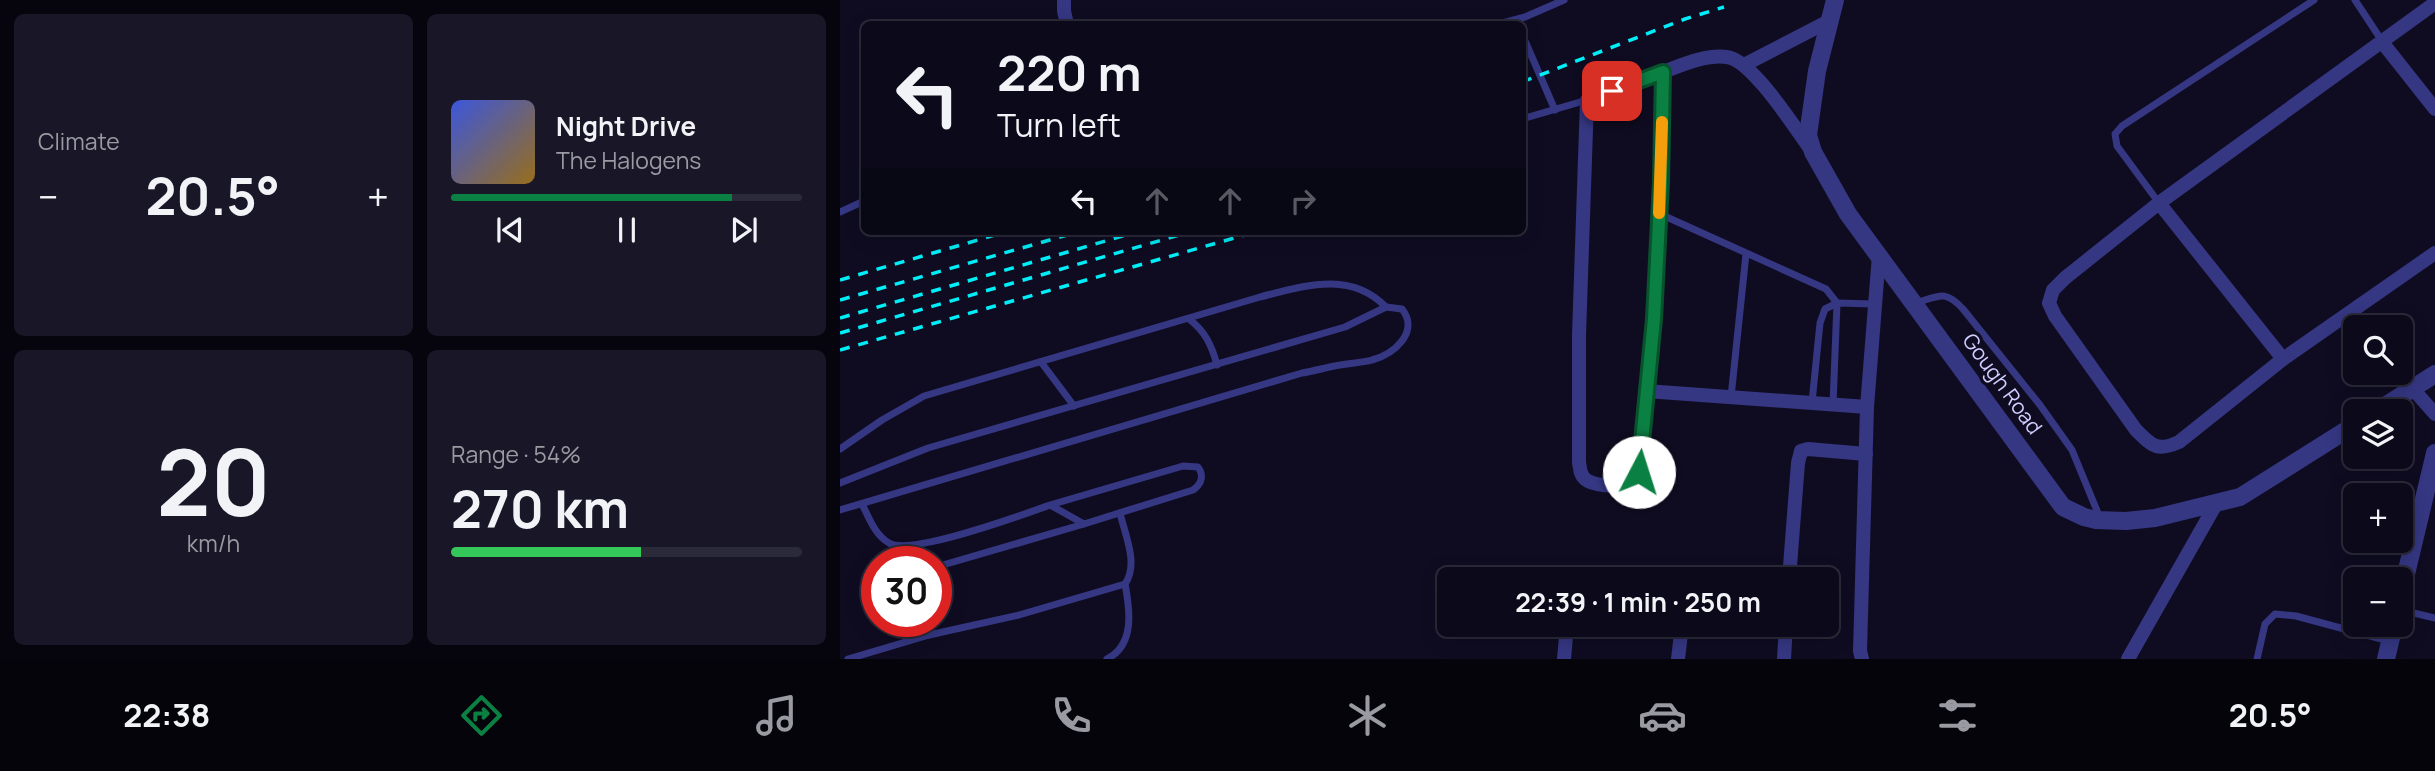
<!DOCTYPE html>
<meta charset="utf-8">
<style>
body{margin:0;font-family:Manrope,sans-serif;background:#191727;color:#f1f3f6;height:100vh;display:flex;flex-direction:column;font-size:26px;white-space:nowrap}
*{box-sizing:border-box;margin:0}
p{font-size:23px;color:#9a9aa2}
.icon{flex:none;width:38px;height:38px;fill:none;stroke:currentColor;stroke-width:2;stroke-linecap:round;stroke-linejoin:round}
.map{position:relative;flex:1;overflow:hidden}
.side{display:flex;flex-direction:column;gap:14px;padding:14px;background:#06050e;width:840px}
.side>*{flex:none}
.top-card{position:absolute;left:21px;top:21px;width:665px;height:214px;border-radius:10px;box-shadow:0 4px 18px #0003,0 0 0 2px #2b2a39;background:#0b091a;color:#f1f3f6;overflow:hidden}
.controls{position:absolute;left:1503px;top:315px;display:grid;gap:14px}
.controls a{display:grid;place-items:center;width:70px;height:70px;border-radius:10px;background:#0b091a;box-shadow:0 4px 18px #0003,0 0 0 2px #2b2a39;font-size:35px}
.speed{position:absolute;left:21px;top:546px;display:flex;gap:14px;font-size:35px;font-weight:700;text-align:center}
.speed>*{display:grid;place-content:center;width:91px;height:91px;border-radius:50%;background:#0b091a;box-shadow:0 4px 18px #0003,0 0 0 2px #2b2a39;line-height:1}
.speed .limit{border:10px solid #d22;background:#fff;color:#111}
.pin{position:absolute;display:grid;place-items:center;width:60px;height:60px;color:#fff;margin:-30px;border-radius:14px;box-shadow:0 4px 10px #0006}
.me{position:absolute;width:77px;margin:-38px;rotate:5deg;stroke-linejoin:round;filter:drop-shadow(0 0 5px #0008)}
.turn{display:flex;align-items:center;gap:24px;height:147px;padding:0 21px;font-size:32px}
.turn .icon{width:91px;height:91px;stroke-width:2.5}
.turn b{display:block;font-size:49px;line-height:60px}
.lanes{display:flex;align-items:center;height:66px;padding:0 21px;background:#0003;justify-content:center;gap:35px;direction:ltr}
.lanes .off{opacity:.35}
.big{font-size:52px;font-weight:700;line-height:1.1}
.side .widget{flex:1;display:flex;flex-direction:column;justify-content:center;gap:10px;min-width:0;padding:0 24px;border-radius:10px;background:#191727}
.side .dial{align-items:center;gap:0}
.dial b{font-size:91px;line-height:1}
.song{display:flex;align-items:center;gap:21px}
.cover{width:84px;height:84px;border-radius:10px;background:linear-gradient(135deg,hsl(230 70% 55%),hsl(40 70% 35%))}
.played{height:7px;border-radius:4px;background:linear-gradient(90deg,#0b8043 80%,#2b2a39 80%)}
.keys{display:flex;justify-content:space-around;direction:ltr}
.heat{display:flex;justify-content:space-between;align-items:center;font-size:38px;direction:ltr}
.charge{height:10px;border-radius:5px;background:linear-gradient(90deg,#34c759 54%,#2b2a39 0)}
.side .tiles{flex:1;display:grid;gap:14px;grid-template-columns:repeat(2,1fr)}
.trip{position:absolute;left:597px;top:567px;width:402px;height:70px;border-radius:10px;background:#0b091a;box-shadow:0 4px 18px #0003,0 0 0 2px #2b2a39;font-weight:700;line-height:70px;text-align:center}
.dock{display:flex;height:112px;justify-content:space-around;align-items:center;background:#04040a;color:#9a9aa2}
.dock .icon{width:49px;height:49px}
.dock .current{color:#0b8043}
.dock b{font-size:32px;color:#f1f3f6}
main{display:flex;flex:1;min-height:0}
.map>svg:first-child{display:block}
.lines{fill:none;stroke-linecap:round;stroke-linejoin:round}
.service{stroke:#353783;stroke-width:7}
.minor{stroke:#353783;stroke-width:14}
.tertiary{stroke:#353783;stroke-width:18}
.rail{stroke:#00eef8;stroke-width:3.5;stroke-dasharray:10 9;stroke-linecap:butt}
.route-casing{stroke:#07532c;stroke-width:18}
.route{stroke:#0b8043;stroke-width:12}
.slow{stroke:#f59e0b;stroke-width:12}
.labels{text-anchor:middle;stroke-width:7;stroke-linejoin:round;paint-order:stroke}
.street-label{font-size:21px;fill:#d0cdff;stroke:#0f0c22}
</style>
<main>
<section class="side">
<div class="tiles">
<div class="widget"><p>Climate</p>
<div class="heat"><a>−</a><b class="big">20.5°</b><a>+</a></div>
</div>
<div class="widget">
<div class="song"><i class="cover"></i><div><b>Night Drive</b><p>The Halogens</p></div></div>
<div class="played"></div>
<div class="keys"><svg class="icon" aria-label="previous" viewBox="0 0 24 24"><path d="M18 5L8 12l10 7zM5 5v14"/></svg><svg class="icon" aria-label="pause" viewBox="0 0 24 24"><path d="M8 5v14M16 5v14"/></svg><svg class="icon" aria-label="next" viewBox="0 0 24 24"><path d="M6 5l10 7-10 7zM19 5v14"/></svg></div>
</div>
<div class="widget dial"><b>20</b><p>km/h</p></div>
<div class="widget"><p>Range · 54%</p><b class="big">270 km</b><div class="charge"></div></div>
</div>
</section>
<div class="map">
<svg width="1595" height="659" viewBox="0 0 1595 659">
<rect width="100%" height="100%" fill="#0f0c22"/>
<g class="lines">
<!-- service -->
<g class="service">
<polyline points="1515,0 1542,41"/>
<polyline points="659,24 685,17 724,0"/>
<polyline points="682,34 715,110"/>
<polyline points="682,119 747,100"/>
<polyline points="1319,203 1277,146 1275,134 1282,126 1474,0"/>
<polyline points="0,212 24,201"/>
<polyline points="820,214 986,289 997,303 993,404"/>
<path d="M1076 303C1099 296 1105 289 1123 309L1200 405 1232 450 1260 518"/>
<path d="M349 319C365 331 372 346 377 365"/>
<polyline points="201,362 234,406"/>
<polyline points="891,397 906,254"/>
<polyline points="972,402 980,323 985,309 997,303 1034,304"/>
<path d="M0 449 42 420 84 396 420 297C464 286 510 270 546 307"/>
<path d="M0 483 88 448 505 327 546 307 562 309C580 332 554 354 532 360 522 363 510 363 500 365 487 367 475 371 462 373L0 510"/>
<path d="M22 504C29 518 35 535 49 543 70 556 182 515 210 505L244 524 353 490C362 484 364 475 358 467L343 466 210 505"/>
<polyline points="96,567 244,524"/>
<polyline points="1561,610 1595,618"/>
<path d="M84 621 89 635 179 615 285 584C299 564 285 535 280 513"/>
<polyline points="8,659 89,635"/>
<path d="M267 659C295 645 290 610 285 584"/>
<polyline points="1417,659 1425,624 1435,614 1456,616 1549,641"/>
</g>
<!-- minor -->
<g class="minor">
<polyline points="224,0 224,11 227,24"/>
<path d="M1595 3 1319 203 1225 278 1213 290 1209 303 1215 316 1296 430C1312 446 1317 452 1339 442L1443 359 1595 253"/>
<polyline points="1542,42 1595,109"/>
<polyline points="904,65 991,20"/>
<path d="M823 72 821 182 814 319 798 472C794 477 791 481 785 484 776 487 753 486 745 479 740 475 740 468 739 462V335L747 100 823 72C842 65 867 54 887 57 912 60 955 128 971 150"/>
<polyline points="1319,203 1443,359"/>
<polyline points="1573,389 1595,414"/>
<polyline points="806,391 1027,407"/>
<polyline points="949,579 958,463 961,451 968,449 1026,454"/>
<polyline points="724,659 727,625"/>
<polyline points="838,659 842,625"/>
<polyline points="944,659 946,625"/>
<polyline points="1022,659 1020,651 1027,407 1039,255"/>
<polyline points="1288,659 1376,504"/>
</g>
<!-- tertiary -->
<g class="tertiary">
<polyline points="995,0 977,71 968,135 973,152 1008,214 1223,507 1244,517 1256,520 1286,521 1315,518 1400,497 1516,424"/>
<polyline points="1537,411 1595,374"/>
<polyline points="1561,595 1595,453"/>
<polyline points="1546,659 1554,625"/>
</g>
<!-- rail -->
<g class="rail">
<polyline points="682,82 845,19 884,7"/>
<polyline points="0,280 169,231"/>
<polyline points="0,300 241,231"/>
<polyline points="0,318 300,231"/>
<polyline points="0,333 353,231"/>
<polyline points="0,350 419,231"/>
</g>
</g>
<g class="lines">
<!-- route casing -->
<g class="route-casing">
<polyline id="route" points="772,91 823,72 821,182 814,319 799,472"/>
</g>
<!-- route -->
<use href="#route" class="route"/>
<!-- slow -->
<polyline class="slow" points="819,213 822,122"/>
</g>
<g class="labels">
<!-- street labels -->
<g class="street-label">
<text transform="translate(1162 384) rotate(54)" y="7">Gough Road</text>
</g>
</g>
</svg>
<div class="controls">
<a><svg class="icon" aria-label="search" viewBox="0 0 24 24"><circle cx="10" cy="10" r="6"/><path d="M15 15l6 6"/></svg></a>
<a><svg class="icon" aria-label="layers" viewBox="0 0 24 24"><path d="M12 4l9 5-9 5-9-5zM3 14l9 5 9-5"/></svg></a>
<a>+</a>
<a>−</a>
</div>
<div class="speed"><div class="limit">30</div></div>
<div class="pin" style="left:772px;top:91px;background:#d93025"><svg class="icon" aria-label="arrive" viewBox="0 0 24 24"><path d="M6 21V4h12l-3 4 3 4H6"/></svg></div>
<svg class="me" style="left:799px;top:472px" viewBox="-20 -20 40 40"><circle r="19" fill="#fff"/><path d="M0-13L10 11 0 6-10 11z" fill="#0b8043"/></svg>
<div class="trip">22:39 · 1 min · 250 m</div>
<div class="top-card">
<div class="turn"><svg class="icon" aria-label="left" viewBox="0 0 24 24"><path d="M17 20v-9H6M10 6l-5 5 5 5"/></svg><div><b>220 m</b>Turn left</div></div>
<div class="lanes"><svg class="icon" aria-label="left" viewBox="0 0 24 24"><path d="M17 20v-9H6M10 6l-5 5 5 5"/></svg><svg class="icon off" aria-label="ahead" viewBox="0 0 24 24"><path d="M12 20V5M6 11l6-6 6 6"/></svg><svg class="icon off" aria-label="ahead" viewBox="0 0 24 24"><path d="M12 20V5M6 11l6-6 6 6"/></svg><svg class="icon off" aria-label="right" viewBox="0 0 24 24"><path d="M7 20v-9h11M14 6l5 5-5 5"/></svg></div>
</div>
</div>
</main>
<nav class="dock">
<b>22:38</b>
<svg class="icon current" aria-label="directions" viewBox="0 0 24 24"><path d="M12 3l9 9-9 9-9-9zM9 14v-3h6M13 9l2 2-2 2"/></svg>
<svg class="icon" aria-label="music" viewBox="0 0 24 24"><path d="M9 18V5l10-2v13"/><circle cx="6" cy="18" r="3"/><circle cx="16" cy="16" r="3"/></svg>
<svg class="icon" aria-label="phone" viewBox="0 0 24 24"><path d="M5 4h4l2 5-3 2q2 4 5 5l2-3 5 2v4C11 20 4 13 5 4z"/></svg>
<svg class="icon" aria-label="climate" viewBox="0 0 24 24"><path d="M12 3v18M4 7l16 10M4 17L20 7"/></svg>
<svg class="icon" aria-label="car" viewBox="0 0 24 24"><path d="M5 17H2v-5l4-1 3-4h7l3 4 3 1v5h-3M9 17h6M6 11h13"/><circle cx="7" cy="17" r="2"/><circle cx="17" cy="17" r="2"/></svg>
<svg class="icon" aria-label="filters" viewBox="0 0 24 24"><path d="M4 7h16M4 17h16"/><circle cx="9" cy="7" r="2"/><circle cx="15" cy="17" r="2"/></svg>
<b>20.5°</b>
</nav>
